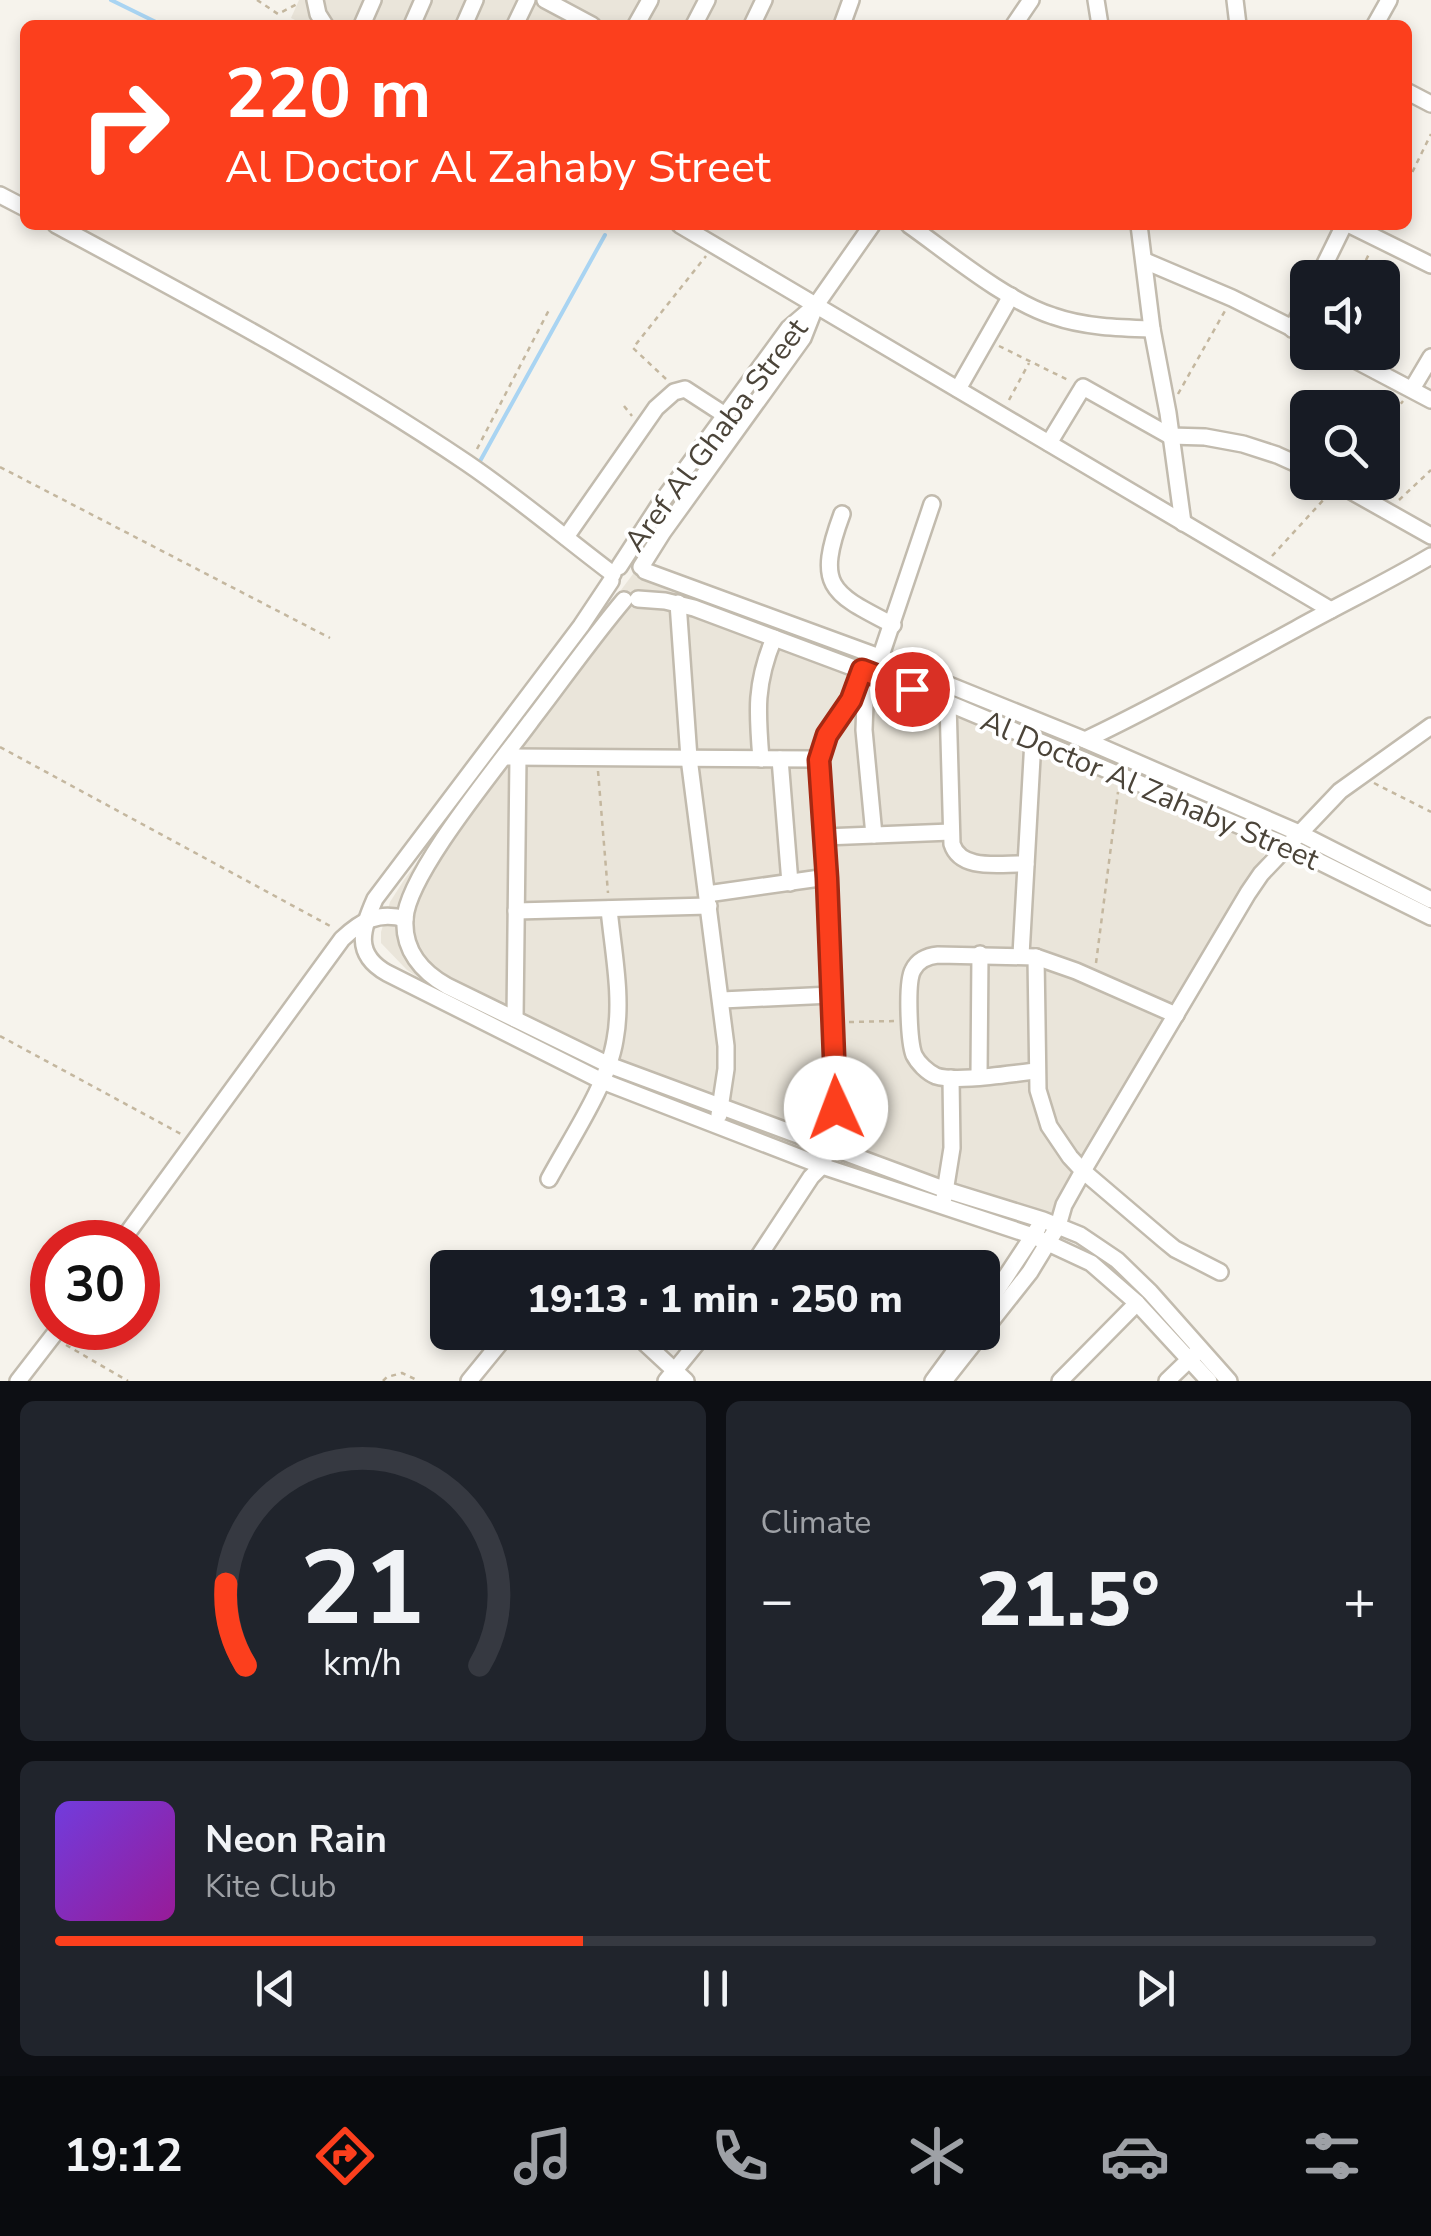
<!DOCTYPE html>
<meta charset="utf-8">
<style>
body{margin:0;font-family:"Nunito Sans",sans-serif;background:#20242c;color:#f1f3f6;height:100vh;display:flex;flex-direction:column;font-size:38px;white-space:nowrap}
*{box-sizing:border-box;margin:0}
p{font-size:32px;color:#9ea1a6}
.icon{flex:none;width:55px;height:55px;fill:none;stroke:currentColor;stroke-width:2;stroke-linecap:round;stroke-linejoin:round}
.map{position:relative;height:1381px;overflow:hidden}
.sheet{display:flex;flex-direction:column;gap:20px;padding:20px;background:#0d0f14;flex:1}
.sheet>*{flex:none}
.guide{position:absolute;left:20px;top:20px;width:1392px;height:210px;border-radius:15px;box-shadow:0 5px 15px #0003;background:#fc3f1d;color:#fff;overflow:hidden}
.tools{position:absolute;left:1290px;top:260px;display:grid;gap:20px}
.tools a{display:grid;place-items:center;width:110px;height:110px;border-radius:15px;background:#171b24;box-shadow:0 5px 15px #0003;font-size:50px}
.speed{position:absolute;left:30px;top:1220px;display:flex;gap:20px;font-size:50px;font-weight:700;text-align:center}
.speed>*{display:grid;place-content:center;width:130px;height:130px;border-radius:50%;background:#171b24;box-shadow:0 5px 15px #0003;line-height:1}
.speed .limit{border:15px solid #d22;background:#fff;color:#111}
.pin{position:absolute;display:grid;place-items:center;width:85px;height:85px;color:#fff;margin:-42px;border:5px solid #fff;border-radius:50%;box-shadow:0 2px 10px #0007}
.me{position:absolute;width:110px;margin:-55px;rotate:358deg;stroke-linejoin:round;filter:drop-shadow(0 0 8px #0008)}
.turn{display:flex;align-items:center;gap:35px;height:210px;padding:0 40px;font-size:45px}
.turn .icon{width:130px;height:130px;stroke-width:2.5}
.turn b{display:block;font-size:70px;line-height:85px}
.big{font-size:75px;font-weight:800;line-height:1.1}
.sheet .card{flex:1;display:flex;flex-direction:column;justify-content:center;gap:15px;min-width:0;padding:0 35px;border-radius:15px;background:#20242c}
.sheet .dial{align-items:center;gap:0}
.dial svg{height:260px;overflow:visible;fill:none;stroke:#363941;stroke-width:7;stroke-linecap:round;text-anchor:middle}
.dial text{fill:#f1f3f6;stroke:none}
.song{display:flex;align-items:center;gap:30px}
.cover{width:120px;height:120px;border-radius:15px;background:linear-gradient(135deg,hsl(260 70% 55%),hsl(300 70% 35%))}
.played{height:10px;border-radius:5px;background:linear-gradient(90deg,#fc3f1d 40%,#363941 40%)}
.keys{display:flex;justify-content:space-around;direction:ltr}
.heat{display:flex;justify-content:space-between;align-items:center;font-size:55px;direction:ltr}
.sheet .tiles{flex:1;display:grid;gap:20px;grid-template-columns:1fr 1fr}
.card:last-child{grid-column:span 2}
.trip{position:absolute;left:430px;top:1250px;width:570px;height:100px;border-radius:15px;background:#171b24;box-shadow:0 5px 15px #0003;font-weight:800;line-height:100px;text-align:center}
.tabs{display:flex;height:160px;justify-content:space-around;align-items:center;background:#090b0e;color:#9ea1a6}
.tabs .icon{width:70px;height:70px}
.tabs .current{color:#fc3f1d}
.tabs b{font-size:45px;color:#f1f3f6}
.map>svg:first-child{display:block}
.residential{fill:#eae5da}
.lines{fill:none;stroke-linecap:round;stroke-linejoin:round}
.stream{stroke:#a9d4f2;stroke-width:4}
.minor-casing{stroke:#c2bbae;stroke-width:20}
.path{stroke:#c4b79f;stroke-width:2.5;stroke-dasharray:5 5;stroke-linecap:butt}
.minor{stroke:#fff;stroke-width:15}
.route-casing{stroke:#a42913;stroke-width:25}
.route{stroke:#fc3f1d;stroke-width:18}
.labels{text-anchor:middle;stroke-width:8;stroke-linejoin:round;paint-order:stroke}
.street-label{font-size:30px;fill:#4b4439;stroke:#fff}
</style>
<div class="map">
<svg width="1431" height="1381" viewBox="0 0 1431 1381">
<rect width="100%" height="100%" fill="#f6f3ec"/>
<!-- residential -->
<g class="residential">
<polygon points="299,0 845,0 836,25 305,25 291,18"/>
<polygon points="636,570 1278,831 1044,1230 624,1080 566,1055 430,985 407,970 381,943 381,932 390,902 404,880"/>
</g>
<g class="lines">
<!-- stream -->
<g class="stream">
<polyline points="111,0 162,25"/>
<polyline points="479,463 605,235"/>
</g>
<!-- minor casing -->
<g class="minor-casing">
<g id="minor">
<polyline points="315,0 318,14 325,25"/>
<polyline points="545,0 592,25"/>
<polyline points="1096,0 1100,25"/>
<polyline points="1235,0 1238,25"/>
<polyline points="362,25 373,0"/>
<polyline points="412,25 423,0"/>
<polyline points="464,25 475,0"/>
<polyline points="515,25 527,0"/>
<polyline points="636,25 650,0"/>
<polyline points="694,25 707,0"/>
<polyline points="752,25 764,0"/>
<polyline points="842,25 851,0"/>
<polyline points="1014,25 1031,0"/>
<polyline points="1375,25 1389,0"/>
<polyline points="1408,92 1431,104"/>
<polyline points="0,195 25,208"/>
<path d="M56 225C196 300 335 374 467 463 517 497 564 537 613 574"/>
<polyline points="680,225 1331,610"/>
<path d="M909 225C950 254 1006 301 1053 316 1084 327 1119 328 1152 329"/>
<polyline points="1139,225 1152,329 1168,413 1183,523"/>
<polyline points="1350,225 1431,265"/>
<polyline points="1145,261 1232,298 1308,336"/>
<polyline points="1318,278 1344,225"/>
<polyline points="1292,329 1308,298"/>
<polyline points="1340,352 1431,400"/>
<polyline points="958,389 1011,296"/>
<polyline points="1412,389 1431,357"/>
<polyline points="1049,443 1083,387 1170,436 1205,437 1243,444 1277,455 1308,469"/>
<polyline points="1335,482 1431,536"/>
<path d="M842 514C815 587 831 593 893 625"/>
<polyline points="566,537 656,408 674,392 685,389 725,415"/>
<polyline points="619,567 658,507 789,328 816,305 872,225"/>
<polyline points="641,567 663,532 803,338 816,305"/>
<polyline points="645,571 882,658 1085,740 1299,833 1431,900"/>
<path d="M611 581 581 626 375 899C362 929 353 954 387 973L602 1081 822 1166 1033 1236 1091 1263 1137 1303 1209 1381"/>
<polyline points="638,599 665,601 694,608 948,703 1288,846 1431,917"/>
<path d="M624 600C591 639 562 681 531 721 501 762 407 874 405 919 403 950 422 972 447 986L609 1065 946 1190 1043 1220 1080 1235 1117 1260 1150 1292 1229 1381"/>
<polyline points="678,603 689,758 726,1046 726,1069 719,1115"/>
<path d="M948 703 952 844C961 872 1002 863 1026 864"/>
<path d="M1085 740C1157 706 1226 667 1296 629 1341 604 1387 582 1431 556"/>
<polyline points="504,757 819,759"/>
<path d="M761 759C757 711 755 684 774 638"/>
<polyline points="780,759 790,883"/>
<polyline points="874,835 864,730 865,703 932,504"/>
<polyline points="824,837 951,832"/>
<polyline points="707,894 827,877"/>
<polyline points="516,911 709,906"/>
<polyline points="1021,955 1033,740"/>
<polyline points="1036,957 1038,1090 1049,1126 1070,1157 1083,1171 1164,1240 1175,1249 1220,1272"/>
<polyline points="722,1000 832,995"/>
<polyline points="515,1019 518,757"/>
<path d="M1037 1071C1013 1073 957 1083 936 1076 927 1072 918 1063 914 1055 909 1042 906 982 913 970 918 960 927 956 938 955L1036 957 1076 971 1176 1015"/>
<polyline points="979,1076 980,954"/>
<path d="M549 1179C571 1138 608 1084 615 1040 623 998 613 951 609 909"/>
<polyline points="944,1198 952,1148 951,1078"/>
<path d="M121 1242 342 939C361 921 379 911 405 919"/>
<polyline points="751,1268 811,1177 822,1166 833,1130 836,1108 827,877 819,759 827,735 851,699 862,670"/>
<polyline points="982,1313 1038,1228"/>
<polyline points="633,1332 686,1381"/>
<polyline points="18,1381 59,1328"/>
<polyline points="469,1381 509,1332"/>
<polyline points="666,1381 706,1332"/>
<polyline points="933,1381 969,1332"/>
<polyline points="944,1381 1030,1272 1058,1226 1064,1205 1083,1171 1248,893 1261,874 1340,791 1431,726"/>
<polyline points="1060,1381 1137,1303"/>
<polyline points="1167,1381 1195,1354"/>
</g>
</g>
<!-- path -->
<g class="path">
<polyline points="257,0 278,14 299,3"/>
<polyline points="1408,181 1431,134"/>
<polyline points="1357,278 1370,252"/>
<polyline points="999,346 1068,380"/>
<polyline points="666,379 633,348 706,256"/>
<polyline points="1178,394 1226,309"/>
<polyline points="1009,400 1029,363"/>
<polyline points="624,406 632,416"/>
<polyline points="1382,427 1403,401"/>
<polyline points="477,449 550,308"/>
<polyline points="0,467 330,638"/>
<polyline points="1399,500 1431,470"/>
<polyline points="1272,556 1327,496"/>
<polyline points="0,747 332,927"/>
<polyline points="598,771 608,893"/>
<polyline points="1374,783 1431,812"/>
<polyline points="1096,963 1118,792"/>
<polyline points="849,1022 896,1021"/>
<polyline points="0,1036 181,1134"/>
<polyline points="66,1345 128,1381"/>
<polyline points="383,1381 387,1377 402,1373 419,1381"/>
</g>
<!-- minor -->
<use href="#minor" class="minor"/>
</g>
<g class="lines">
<!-- route casing -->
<g class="route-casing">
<polyline id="route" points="836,1108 827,878 819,760 827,735 851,700 862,670 912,689"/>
</g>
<!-- route -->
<use href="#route" class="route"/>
</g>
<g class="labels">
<!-- street labels -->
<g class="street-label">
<text transform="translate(716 435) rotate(-53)" y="10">Aref Al Ghaba Street</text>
<text transform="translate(1150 790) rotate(23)" y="10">Al Doctor Al Zahaby Street</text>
</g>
</g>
</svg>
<div class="tools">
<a><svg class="icon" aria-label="sound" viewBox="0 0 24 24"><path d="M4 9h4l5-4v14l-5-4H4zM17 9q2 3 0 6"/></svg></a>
<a><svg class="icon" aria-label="search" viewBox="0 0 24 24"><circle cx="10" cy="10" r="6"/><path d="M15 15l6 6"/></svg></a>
</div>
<div class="speed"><div class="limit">30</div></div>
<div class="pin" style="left:912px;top:689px;background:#d93025"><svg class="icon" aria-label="arrive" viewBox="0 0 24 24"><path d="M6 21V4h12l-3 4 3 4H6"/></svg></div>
<svg class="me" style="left:836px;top:1108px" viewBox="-20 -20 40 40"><circle r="19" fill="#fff"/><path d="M0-13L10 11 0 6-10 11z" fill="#fc3f1d"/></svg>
<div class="trip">19:13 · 1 min · 250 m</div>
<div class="guide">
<div class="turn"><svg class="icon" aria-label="right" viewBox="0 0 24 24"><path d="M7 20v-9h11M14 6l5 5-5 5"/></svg><div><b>220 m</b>Al Doctor Al Zahaby Street</div></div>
</div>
</div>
<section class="sheet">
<div class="tiles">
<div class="card dial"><svg viewBox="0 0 100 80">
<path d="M14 69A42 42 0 1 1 86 69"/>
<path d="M14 69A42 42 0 0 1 8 44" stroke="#fc3f1d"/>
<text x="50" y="56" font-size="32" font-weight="700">21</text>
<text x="50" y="72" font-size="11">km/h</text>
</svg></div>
<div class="card"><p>Climate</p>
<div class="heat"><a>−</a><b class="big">21.5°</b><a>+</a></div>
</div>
<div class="card">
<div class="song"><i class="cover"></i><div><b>Neon Rain</b><p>Kite Club</p></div></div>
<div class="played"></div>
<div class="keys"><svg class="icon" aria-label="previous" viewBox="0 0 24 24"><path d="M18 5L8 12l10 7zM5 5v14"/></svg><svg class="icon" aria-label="pause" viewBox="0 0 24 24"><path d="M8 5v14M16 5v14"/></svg><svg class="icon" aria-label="next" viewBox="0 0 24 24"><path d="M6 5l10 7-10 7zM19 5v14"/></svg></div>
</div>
</div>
</section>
<nav class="tabs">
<b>19:12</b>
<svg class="icon current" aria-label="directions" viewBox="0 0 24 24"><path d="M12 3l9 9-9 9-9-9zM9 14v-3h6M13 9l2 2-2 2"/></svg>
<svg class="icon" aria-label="music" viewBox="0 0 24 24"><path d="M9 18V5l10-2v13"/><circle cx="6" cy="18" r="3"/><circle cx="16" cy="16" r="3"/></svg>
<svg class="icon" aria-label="phone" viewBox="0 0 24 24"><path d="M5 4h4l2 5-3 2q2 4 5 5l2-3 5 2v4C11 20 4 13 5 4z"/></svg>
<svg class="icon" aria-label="climate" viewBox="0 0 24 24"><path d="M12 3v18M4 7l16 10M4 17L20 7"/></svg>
<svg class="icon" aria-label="car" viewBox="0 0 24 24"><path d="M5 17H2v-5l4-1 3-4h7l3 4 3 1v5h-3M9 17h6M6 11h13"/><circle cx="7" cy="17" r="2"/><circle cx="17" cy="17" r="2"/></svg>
<svg class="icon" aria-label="filters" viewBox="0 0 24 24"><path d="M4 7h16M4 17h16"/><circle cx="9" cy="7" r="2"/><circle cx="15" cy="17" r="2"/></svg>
</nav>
